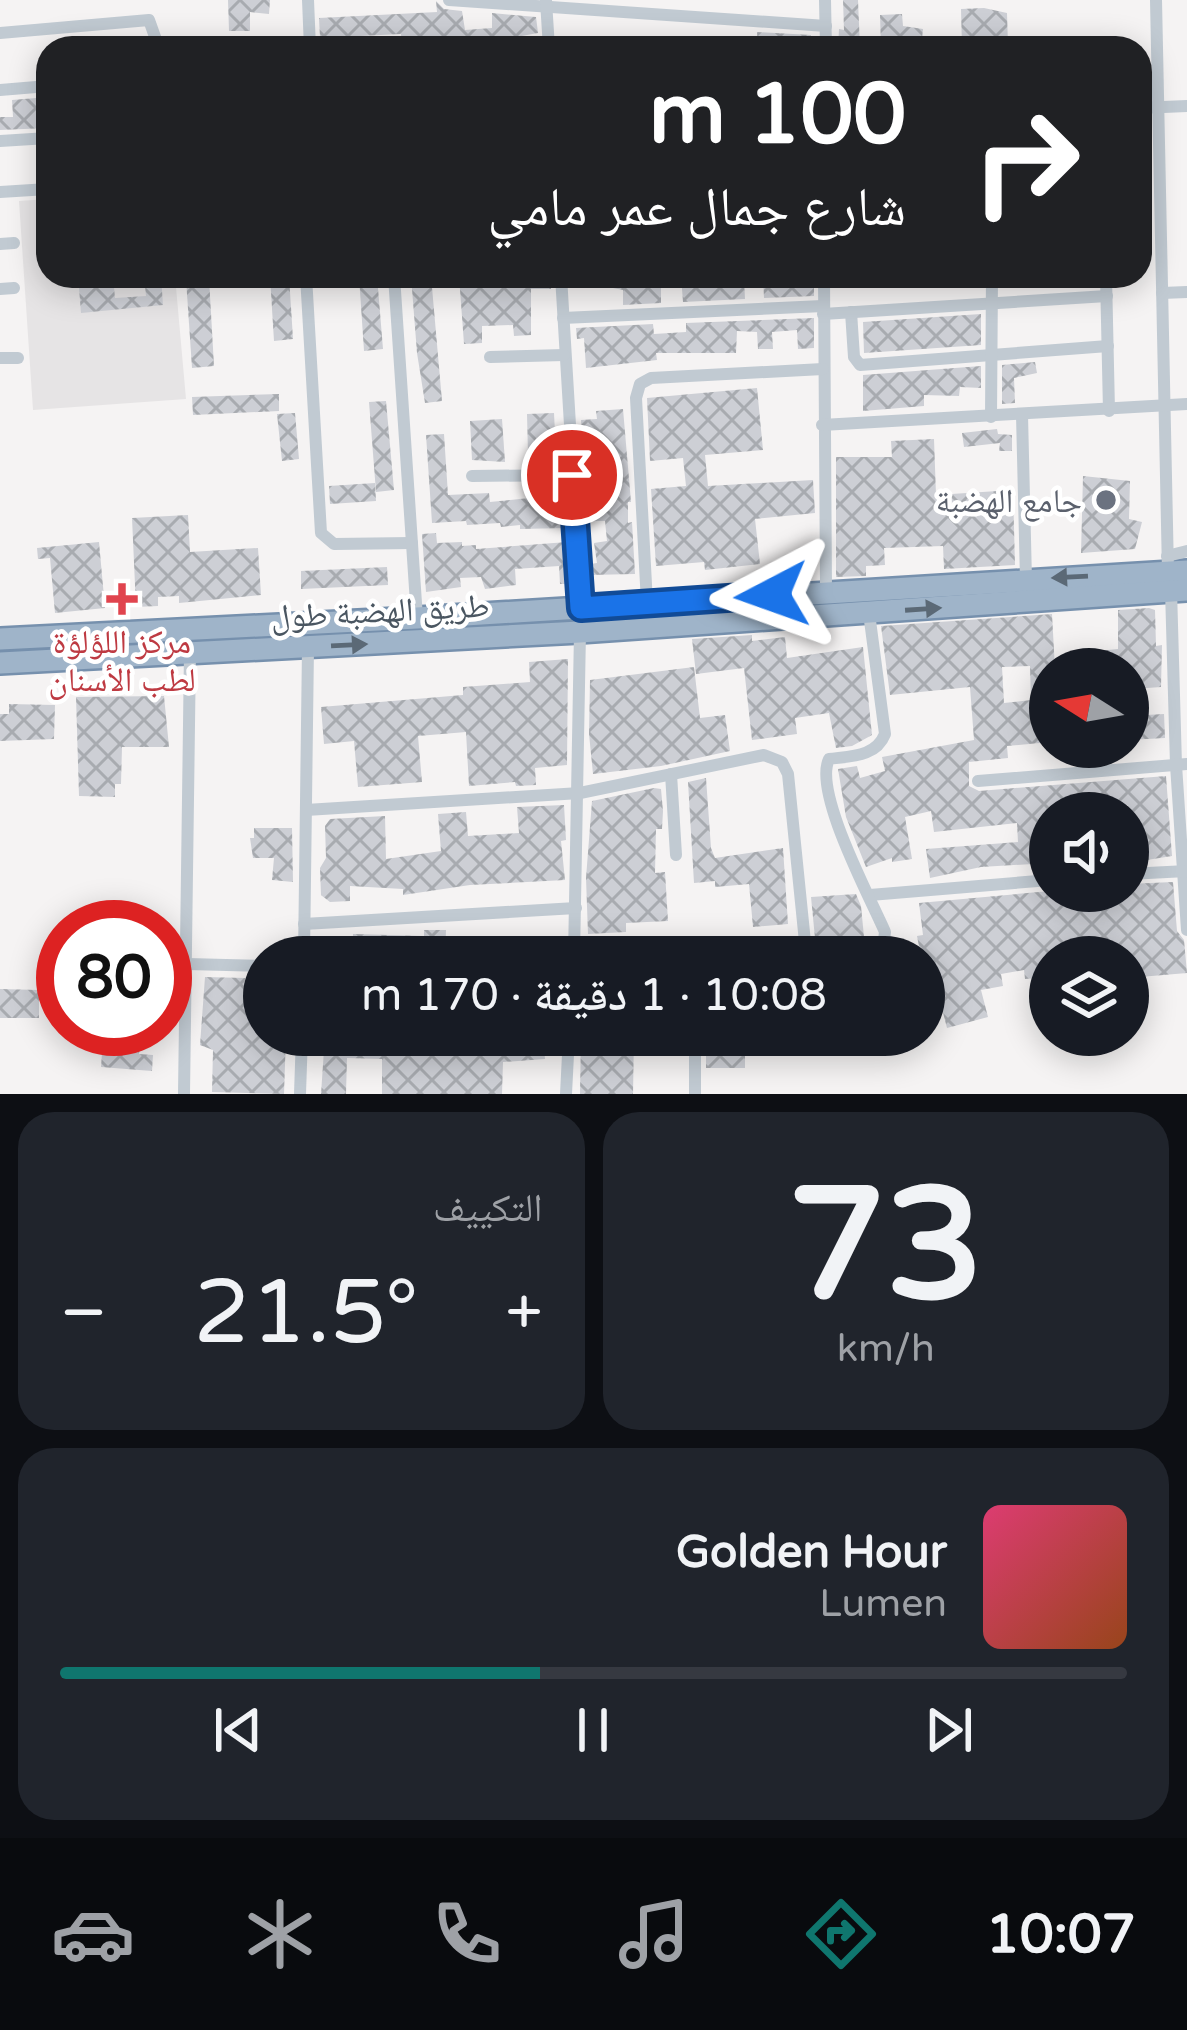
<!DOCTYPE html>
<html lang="ar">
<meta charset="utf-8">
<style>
body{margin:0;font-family:"Varela Round","Noto Naskh Arabic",sans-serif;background:#20242c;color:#f1f3f6;direction:rtl;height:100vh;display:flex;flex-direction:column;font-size:45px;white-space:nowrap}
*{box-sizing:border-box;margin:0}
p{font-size:39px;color:#9ea1a6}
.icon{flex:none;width:66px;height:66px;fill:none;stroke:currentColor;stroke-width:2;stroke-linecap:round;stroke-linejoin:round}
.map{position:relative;height:1094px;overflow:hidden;direction:ltr}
.details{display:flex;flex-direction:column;gap:18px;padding:18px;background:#0d0f14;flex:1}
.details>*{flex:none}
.guide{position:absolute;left:36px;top:36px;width:1116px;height:252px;border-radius:36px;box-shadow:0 6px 30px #0003;direction:rtl;background:#202124;color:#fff;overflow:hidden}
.needle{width:78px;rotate:281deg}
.buttons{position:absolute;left:1029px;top:648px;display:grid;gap:24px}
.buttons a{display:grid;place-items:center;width:120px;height:120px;border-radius:50%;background:#171b24;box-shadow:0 6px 30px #0003;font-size:60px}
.speed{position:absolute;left:36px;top:900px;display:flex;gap:24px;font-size:60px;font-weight:700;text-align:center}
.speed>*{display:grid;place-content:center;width:156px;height:156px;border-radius:50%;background:#171b24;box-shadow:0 6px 30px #0003;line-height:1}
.speed .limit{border:18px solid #d22;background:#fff;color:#111}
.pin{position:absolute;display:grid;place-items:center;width:102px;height:102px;color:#fff;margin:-51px;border:6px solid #fff;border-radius:50%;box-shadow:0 3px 12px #0007}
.me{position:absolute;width:132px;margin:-66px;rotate:266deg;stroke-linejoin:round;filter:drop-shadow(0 0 9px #0008)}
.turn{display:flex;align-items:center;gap:42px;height:252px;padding:0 48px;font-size:54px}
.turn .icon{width:156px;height:156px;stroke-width:2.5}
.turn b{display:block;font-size:84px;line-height:102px}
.big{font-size:90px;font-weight:600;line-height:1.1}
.details .widget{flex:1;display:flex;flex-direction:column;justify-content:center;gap:18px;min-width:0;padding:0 42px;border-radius:36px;background:#20242c}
.details .dial{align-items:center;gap:0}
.dial b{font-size:156px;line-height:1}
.song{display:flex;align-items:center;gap:36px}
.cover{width:144px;height:144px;border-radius:18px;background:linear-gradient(135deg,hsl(340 70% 55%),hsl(20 70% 35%))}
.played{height:12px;border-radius:6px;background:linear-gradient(90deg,#0f766e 45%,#363941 45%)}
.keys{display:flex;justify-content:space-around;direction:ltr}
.heat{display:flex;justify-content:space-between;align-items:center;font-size:66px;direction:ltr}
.details .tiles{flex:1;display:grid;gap:18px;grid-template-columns:1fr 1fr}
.widget:last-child{grid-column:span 2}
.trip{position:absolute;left:243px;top:936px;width:702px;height:120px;border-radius:60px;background:#171b24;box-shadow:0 6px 30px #0003;font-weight:600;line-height:120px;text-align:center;direction:rtl}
.tab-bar{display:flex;height:192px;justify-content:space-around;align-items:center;background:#090b0e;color:#9ea1a6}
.tab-bar .icon{width:84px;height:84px}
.tab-bar .on{color:#0f766e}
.tab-bar b{font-size:54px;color:#f1f3f6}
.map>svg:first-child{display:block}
.education{fill:#e6e4e5}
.building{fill:url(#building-cross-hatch);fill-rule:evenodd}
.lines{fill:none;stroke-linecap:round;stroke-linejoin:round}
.trunk-casing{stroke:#7690ad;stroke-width:26}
.minor{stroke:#c1cad2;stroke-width:12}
.trunk{stroke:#9fb4c9;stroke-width:21}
.oneway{fill:#5b6976}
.route-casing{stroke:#114b97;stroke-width:30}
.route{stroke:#1a73e8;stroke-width:21}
.worship-dot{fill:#6b7280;stroke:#fff;stroke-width:4.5}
.health-dot{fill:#e0444e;stroke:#fff;stroke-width:4.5}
.labels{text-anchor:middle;stroke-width:9;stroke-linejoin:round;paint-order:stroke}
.worship-label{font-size:33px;fill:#5b616d;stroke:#fff;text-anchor:end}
.street-label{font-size:33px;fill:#4a5661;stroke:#fff}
.health-label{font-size:33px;fill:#be3a42;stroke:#fff}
</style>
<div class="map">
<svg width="1187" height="1094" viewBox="0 0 1187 1094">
<defs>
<pattern id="building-cross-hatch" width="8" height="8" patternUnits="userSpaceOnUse" patternTransform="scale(3)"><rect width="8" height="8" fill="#cdcfd5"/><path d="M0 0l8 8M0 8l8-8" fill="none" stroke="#a8abb0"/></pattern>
</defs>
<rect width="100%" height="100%" fill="#f5f3f3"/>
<!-- education -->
<polygon class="education" points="48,199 48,276 175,276 186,399 33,410 19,201"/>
<!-- building -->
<g class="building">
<polygon points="228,0 270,0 269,14 250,12 250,31 229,31"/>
<polygon points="843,0 858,0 860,48 838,48 839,29 844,30"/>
<polygon points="436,1 444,9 462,11 465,30 492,28 492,13 536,17 538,33 488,42 489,48 402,48 401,34 320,38 319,18 437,12"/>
<polygon points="984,8 1007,13 1008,46 962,48 961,9"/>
<polygon points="902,14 903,26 923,29 922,39 903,37 903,48 881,48 880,15"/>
<polygon points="757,32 811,35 811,48 758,48"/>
<polygon points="48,97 48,128 0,130 0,117 13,117 12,100"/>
<polygon points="78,276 113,276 115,298 146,296 144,276 161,276 163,305 81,313"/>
<polygon points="270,276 289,276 293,339 274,341"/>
<polygon points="359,276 377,276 383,349 364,351"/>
<polygon points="411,276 431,276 442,401 425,403 417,353"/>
<polygon points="459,276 551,276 551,289 531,289 531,335 514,336 513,325 482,326 482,343 464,344"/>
<polygon points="597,276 661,276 661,303 623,305 623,290 598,285"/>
<polygon points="681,276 701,276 701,280 744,280 745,299 683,302"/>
<polygon points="763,276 776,276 777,282 814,284 814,296 764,298"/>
<polygon points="209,278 214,366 192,368 186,279"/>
<polygon points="981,314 981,345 864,353 863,322"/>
<polygon points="814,318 814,348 798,349 797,330 772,332 773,349 758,349 757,332 737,331 736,353 656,353 657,360 586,368 584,338 577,339 576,328 653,324 654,334 686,332 686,323"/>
<polygon points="1035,362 1037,373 1014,378 1015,403 1002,404 1002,365"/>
<polygon points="981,366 981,388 960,387 959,396 924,395 924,406 863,411 863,375"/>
<polygon points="757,388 763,450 705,455 708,486 813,480 815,513 755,519 760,564 705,570 704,562 656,566 651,489 686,486 683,458 650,461 647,398"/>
<polygon points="279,394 279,411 193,415 192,397"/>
<polygon points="386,401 394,490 376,492 369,402"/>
<polygon points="623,409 631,502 628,502 628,523 632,522 635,574 590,575 589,564 597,563 594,543 607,541 605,521 593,521 593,504 585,504 581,420 597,419 596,411"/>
<polygon points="295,413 299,459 282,461 277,414"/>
<polygon points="554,413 556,453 528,454 527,414"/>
<polygon points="502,419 505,462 472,460 470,421"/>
<polygon points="997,429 998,434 1012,435 1012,451 999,451 1000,443 964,447 962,433"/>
<polygon points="444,434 448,495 489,493 490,502 529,498 528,486 563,486 566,528 520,529 520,525 501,527 500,523 467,525 466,521 432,523 426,435"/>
<polygon points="934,439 936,495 1013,490 1015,565 944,569 943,546 884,548 885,565 866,566 866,576 836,577 836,457 892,457 891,441"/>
<polygon points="1083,476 1130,481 1129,519 1142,522 1135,549 1081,553"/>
<polygon points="375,483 376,501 330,504 329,486"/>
<polygon points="188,515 190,552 258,548 261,595 179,603 179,596 158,597 158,606 136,607 132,518"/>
<polygon points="436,533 437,543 462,542 462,546 476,545 476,549 567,542 569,584 560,584 559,566 515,569 516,585 485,589 481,577 460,578 461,587 426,592 422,534"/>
<polygon points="99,542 105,608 55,613 50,558 38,559 37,548"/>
<polygon points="387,567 388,585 301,589 301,571"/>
<polygon points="1149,608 1155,610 1156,646 1162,645 1161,687 1133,689 1131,669 1088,669 1087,652 1118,649 1118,610"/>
<path d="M1052 614 1055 669H1050V701H1035L1038 729 1050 728V742L1007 746 1008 758 969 762V786L979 791 1166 776 1172 856 1128 863V805L1099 806V813H1050V863L981 867 930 878 926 849 1018 842 1017 823 934 832 931 811 905 817 912 859 892 862V858L866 867 846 817 838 769 857 766 860 778 885 771 882 757 974 740 970 687 890 695 881 626ZM1030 666 1031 700 1004 703 1002 667Z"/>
<polygon points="752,635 752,641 785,637 787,658 863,647 872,735 852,746 836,748 829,713 795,718 797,734 752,740 744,668 696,674 692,639"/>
<polygon points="568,659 567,765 535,768 536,785 516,786 515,782 469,786 466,732 418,736 422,782 358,787 354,741 324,744 321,707 463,695 463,687 530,682 529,662"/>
<polygon points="694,667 700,718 725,715 730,751 661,766 593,774 589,734 590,680"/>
<polygon points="164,696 169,747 122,747 121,784 115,784 115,797 79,796 76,697"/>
<polygon points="9,704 55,705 54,739 0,741 0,714 9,714"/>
<polygon points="1164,714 1165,738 1128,740 1128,716"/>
<polygon points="706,778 711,848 715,858 783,848 788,924 753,927 749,884 715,887 715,881 694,883 688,782"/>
<polygon points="654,788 661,789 663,811 662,829 656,829 655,873 665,872 668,921 626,923 626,932 588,934 586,878 592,801"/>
<polygon points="564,805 566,840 561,841 565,880 470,885 403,895 403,889 350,886 350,901 330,902 321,895 320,868 326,858 325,826 330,819 385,816 386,859 441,851 438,814 466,812 468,836 519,833 517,807"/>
<polygon points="254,828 292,828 293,882 272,880 274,858 253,858 250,838 254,838"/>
<polygon points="1173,882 1177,931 1184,940 1187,973 1128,978 1128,957 1050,957 1050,977 1025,979 1024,970 1001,974 1003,986 981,990 988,1017 947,1028 940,1001 924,1005 924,957 921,957 917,936 923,935 919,903 1050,891 1128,891 1128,884"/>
<polygon points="856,894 861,906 864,937 815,938 811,897"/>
<polygon points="424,930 446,930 445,957 352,957 353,934 424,936"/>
<polygon points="205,977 245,978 244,999 264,1002 264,1035 286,1035 284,1094 212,1092 213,1050 200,1045"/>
<polygon points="0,989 39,990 39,1018 0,1018"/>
<polygon points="325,1035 543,1035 545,1059 503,1062 502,1094 382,1094 382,1059 347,1058 346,1094 321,1094"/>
<polygon points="581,1035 634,1035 633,1094 580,1094"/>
<rect x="706" y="1035" width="39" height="33"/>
<polygon points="103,1038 140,1045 139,1054 153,1055 152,1071 101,1067"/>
</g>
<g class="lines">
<!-- trunk casing -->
<g class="trunk-casing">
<g id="trunk">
<polyline points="0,639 417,618 1187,571"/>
<polyline points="0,663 580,632 1187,590"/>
</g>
</g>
<!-- minor -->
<g class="minor">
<polyline points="308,0 310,48"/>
<polyline points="449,0 826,26"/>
<polyline points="825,0 826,48"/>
<polyline points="1156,0 1168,572"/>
<polyline points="546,1 549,48"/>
<polyline points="0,33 149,20 159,48"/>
<polyline points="632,48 750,42"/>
<polyline points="0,90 48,86"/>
<polyline points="1140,108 1187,106"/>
<polyline points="0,141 48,138"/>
<polyline points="0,192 48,189"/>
<polyline points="0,244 14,243"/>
<polyline points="306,276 321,533 334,544 412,543"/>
<polyline points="394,276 417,618"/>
<polyline points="561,276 581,607"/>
<polyline points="824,276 826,592"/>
<polyline points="1106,276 1109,411"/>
<polyline points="0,289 14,288"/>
<polyline points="1162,293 1187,292"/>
<polyline points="851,312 854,357 860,365 1108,346"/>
<polyline points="823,314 1107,296"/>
<polyline points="563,318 823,306"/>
<polyline points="490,357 564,355"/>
<polyline points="0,358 18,358"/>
<polyline points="1022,415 1026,580"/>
<polyline points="991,417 992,276"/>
<polyline points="822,425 1187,404"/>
<polyline points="472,476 572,475"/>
<polyline points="1167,556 1187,551"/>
<polyline points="1171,590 1176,765 1187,930"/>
<polyline points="647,603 636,398 640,384 651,378 823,369"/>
<polyline points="671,774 676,855"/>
<polyline points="978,781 1187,764"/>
<polyline points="306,810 580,793 764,755 782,762 788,774 806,952"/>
<polyline points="1128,874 1187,871"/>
<polyline points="870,895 1050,880"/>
<polyline points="304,924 576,908"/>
<polyline points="304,957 308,647"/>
<polyline points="574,957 580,632"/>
<path d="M734 957 878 946 884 940 885 932C870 897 813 792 829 759 851 756 876 757 885 734L869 613"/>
<polyline points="187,964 264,966"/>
<polyline points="695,1035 695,1094"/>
<polyline points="184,1094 190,651"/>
<polyline points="300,1094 302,1035"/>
<polyline points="566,1094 569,1035"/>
</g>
<!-- trunk -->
<use href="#trunk" class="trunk"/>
</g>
<!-- one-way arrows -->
<defs><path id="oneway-solid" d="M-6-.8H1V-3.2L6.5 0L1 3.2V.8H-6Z" transform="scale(3)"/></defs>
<g class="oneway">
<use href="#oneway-solid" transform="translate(1070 577) rotate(177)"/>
<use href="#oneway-solid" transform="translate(923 609) rotate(-4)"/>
<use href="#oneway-solid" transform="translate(349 645) rotate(-3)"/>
</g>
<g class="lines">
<!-- route casing -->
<g class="route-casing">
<polyline id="route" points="572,475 581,608 772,595"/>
</g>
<!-- route -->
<use href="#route" class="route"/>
</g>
<!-- markers -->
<circle class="worship-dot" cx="1106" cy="500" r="12"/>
<path class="health-dot" d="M116 581h12v12h12v12h-12v12h-12v-12h-12v-12h12z"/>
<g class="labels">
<!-- worship labels -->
<g class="worship-label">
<text x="1082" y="512">جامع الهضبة</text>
</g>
<!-- street labels -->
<g class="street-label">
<text transform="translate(380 610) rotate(-3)" y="12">طريق الهضبة طول</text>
</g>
<!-- health labels -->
<g class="health-label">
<text x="122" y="653">مركز اللؤلؤة<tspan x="122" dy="38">لطب الأسنان</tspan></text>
</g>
</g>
</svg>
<div class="buttons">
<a><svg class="needle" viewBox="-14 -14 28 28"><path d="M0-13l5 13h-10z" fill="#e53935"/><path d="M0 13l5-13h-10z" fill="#9ea1a6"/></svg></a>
<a><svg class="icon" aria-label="sound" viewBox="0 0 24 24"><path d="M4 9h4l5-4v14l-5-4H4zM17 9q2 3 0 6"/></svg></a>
<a><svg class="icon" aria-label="layers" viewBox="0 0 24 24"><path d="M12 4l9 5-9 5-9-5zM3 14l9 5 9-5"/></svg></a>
</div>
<div class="speed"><div class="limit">80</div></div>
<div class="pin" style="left:572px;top:475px;background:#d93025"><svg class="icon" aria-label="arrive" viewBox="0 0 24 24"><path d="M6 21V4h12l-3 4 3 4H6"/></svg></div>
<svg class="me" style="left:772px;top:595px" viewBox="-20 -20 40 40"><path d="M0-17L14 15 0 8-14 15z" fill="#1a73e8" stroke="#fff" stroke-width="4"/></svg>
<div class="trip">10:08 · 1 دقيقة · 170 m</div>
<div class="guide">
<div class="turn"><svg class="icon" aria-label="right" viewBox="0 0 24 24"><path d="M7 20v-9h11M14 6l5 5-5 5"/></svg><div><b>100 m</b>شارع جمال عمر مامي</div></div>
</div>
</div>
<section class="details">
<div class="tiles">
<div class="widget dial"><b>73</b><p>km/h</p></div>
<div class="widget"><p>التكييف</p>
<div class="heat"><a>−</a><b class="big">21.5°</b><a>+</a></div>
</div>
<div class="widget">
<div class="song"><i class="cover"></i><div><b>Golden Hour</b><p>Lumen</p></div></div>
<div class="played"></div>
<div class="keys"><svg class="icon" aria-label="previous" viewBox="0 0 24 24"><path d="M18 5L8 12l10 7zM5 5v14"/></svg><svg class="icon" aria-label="pause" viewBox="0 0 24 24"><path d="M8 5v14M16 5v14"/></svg><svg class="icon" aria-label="next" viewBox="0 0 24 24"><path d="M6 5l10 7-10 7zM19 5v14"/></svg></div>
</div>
</div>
</section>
<nav class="tab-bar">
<b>10:07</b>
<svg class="icon on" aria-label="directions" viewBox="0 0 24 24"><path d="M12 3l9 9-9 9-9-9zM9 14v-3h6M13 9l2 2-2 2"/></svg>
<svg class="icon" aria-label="music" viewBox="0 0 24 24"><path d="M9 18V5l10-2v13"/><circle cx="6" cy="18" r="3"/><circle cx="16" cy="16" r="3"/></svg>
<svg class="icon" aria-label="phone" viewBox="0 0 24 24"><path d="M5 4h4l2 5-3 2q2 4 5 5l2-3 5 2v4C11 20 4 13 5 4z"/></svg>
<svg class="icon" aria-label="climate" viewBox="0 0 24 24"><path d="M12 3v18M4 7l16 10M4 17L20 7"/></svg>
<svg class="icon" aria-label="car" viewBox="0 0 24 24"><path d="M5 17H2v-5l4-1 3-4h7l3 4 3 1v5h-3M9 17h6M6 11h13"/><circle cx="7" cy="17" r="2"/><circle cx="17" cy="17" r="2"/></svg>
</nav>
